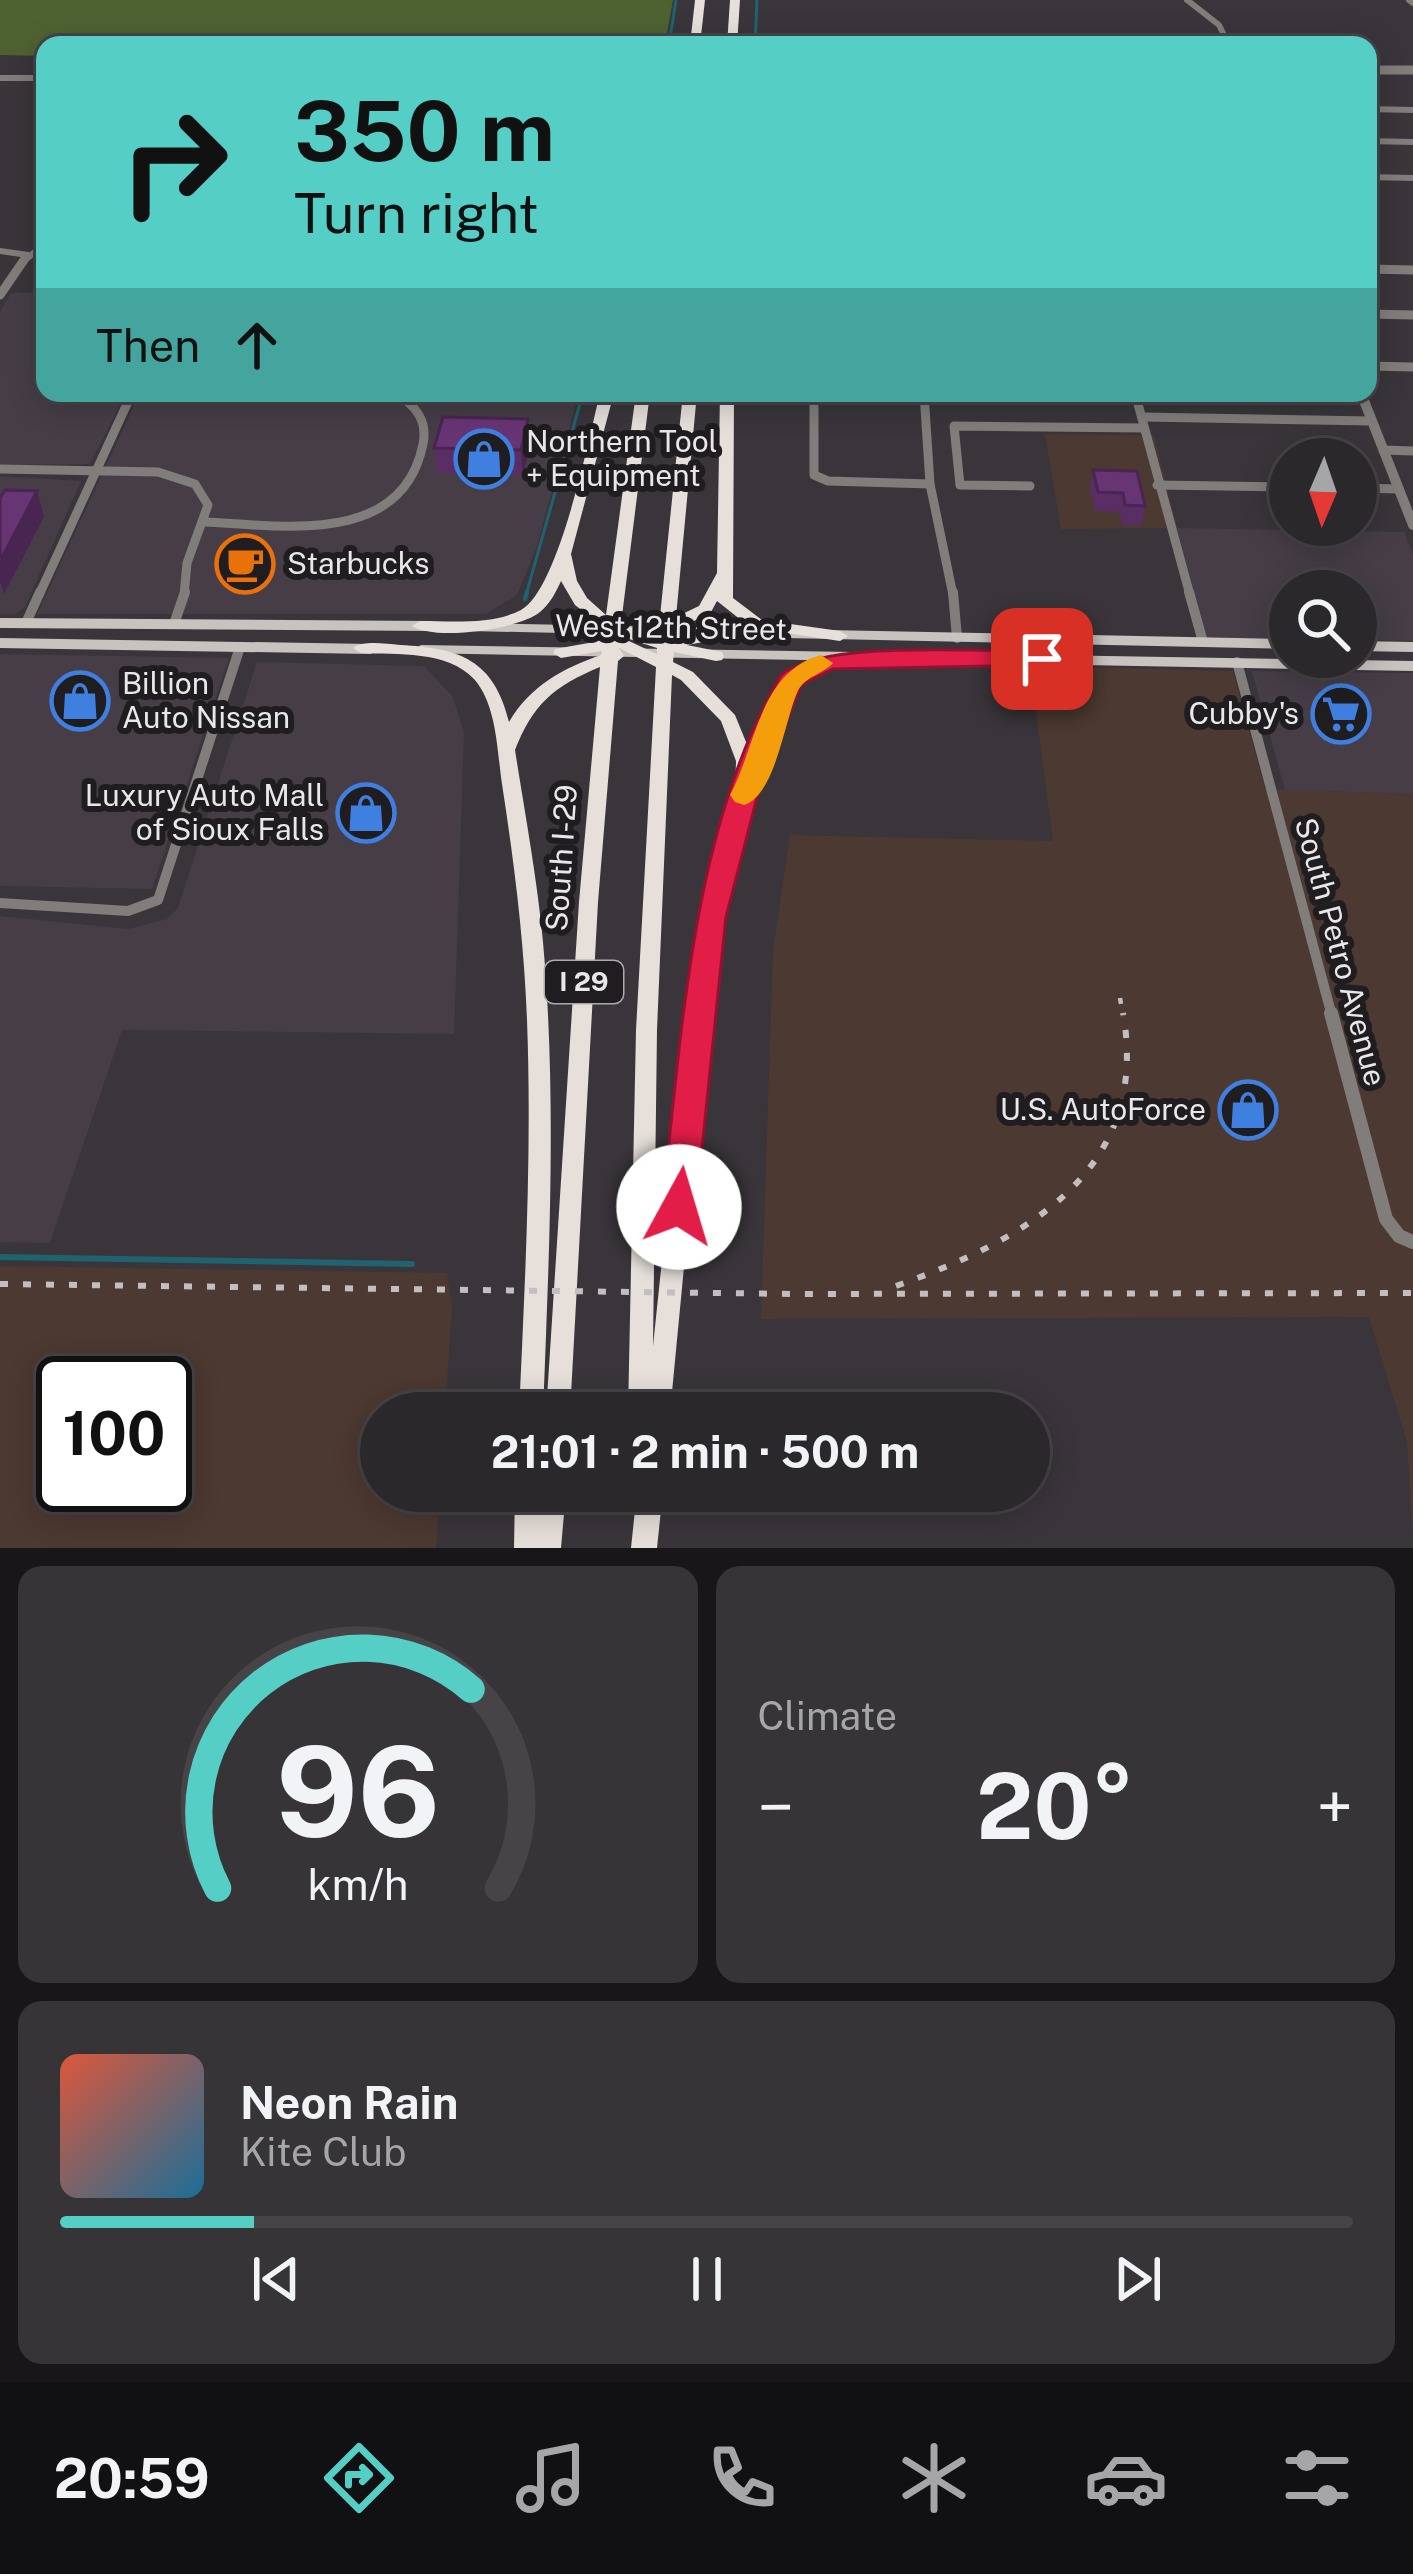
<!DOCTYPE html>
<meta charset="utf-8">
<style>
body{margin:0;font-family:"Public Sans",sans-serif;background:#373438;color:#f1f3f6;height:100vh;display:flex;flex-direction:column;font-size:45px;white-space:nowrap}
*{box-sizing:border-box;margin:0}
p{font-size:39px;color:#a6a6a9}
.icon{flex:none;width:66px;height:66px;fill:none;stroke:currentColor;stroke-width:2;stroke-linecap:round;stroke-linejoin:round}
.map{position:relative;height:1548px;overflow:hidden}
.details{display:flex;flex-direction:column;gap:18px;padding:18px;background:#181618;flex:1}
.details>*{flex:none}
.top-card{position:absolute;left:36px;top:36px;width:1341px;height:366px;border-radius:24px;box-shadow:0 6px 30px #0003,0 0 0 3px #474448;background:#55cec6;color:#111;overflow:hidden}
.needle{width:78px;rotate:182deg}
.buttons{position:absolute;left:1269px;top:438px;display:grid;gap:24px}
.buttons a{display:grid;place-items:center;width:108px;height:108px;border-radius:50%;background:#2b282c;box-shadow:0 6px 30px #0003,0 0 0 3px #474448;font-size:60px}
.speed{position:absolute;left:36px;top:1356px;display:flex;gap:24px;font-size:60px;font-weight:700;text-align:center}
.speed>*{display:grid;place-content:center;width:156px;height:156px;border-radius:50%;background:#2b282c;box-shadow:0 6px 30px #0003,0 0 0 3px #474448;line-height:1}
.speed .limit{border:6px solid #111;border-radius:18px;background:#fff;color:#111}
.pin{position:absolute;display:grid;place-items:center;width:102px;height:102px;color:#fff;margin:-51px;border-radius:24px;box-shadow:0 6px 18px #0006}
.me{position:absolute;width:132px;margin:-66px;rotate:6deg;stroke-linejoin:round;filter:drop-shadow(0 0 9px #0008)}
.turn{display:flex;align-items:center;gap:42px;height:252px;padding:0 60px;font-size:54px}
.turn .icon{width:156px;height:156px;stroke-width:2.5}
.turn b{display:block;font-size:84px;line-height:102px}
.then{display:flex;align-items:center;height:114px;padding:0 60px;background:#0003;gap:24px;font-size:45px}
.big{font-size:90px;font-weight:700;line-height:1.1}
.details .tile{flex:1;display:flex;flex-direction:column;justify-content:center;gap:18px;min-width:0;padding:0 42px;border-radius:24px;background:#373438}
.details .dial{align-items:center;gap:0}
.dial svg{height:312px;overflow:visible;fill:none;stroke:#474448;stroke-width:7;stroke-linecap:round;text-anchor:middle}
.dial text{fill:#f1f3f6;stroke:none}
.song{display:flex;align-items:center;gap:36px}
.cover{width:144px;height:144px;border-radius:18px;background:linear-gradient(135deg,hsl(10 70% 55%),hsl(200 70% 35%))}
.played{height:12px;border-radius:6px;background:linear-gradient(90deg,#55cec6 15%,#474448 15%)}
.keys{display:flex;justify-content:space-around;direction:ltr}
.heat{display:flex;justify-content:space-between;align-items:center;font-size:66px;direction:ltr}
.details .tiles{flex:1;display:grid;gap:18px;grid-template-columns:1fr 1fr}
.tile:last-child{grid-column:span 2}
.trip{position:absolute;left:360px;top:1392px;width:690px;height:120px;border-radius:60px;background:#2b282c;box-shadow:0 6px 30px #0003,0 0 0 3px #474448;font-weight:700;line-height:120px;text-align:center}
.menu{display:flex;height:192px;justify-content:space-around;align-items:center;background:#111012;color:#a6a6a9}
.menu .icon{width:84px;height:84px}
.menu .on{color:#55cec6}
.menu b{font-size:54px;color:#f1f3f6}
.map>svg:first-child{display:block}
.built{fill:#463d47}
.industrial{fill:#4c3931;fill-rule:evenodd}
.green{fill:#4e6231}
.lines{fill:none;stroke-linecap:round;stroke-linejoin:round}
.stream-far2{stroke:#1f6370;stroke-width:3}
.stream-far1{stroke:#1f6370;stroke-width:4.5}
.stream{stroke:#1f6370;stroke-width:6}
.minor-far3{stroke:#807d7b;stroke-width:6}
.minor-far2{stroke:#807d7b;stroke-width:9}
.minor-far1{stroke:#807d7b;stroke-width:10}
.minor{stroke:#807d7b;stroke-width:14}
.tertiary-far1{stroke:#807d7b;stroke-width:9}
.tertiary{stroke:#807d7b;stroke-width:10}
.primary{fill:#c9c3bf;fill-rule:evenodd}
.motorway{fill:#e6dfda;fill-rule:evenodd}
.rail-far1{stroke:#c2bfc2;stroke-width:4.5;stroke-dasharray:6 12;stroke-linecap:butt}
.rail{stroke:#c2bfc2;stroke-width:6;stroke-dasharray:8 15;stroke-linecap:butt}
.wall{fill:#592e64}
.shaded-wall{fill:#492551}
.building{fill:#683574;stroke:#492551;stroke-width:3}
.route{fill:#e11d48;stroke:#92132f;stroke-width:3}
.slow{fill:#f59e0b}
.labels{text-anchor:middle;stroke-width:12;stroke-linejoin:round;paint-order:stroke}
.shield{fill:#1f1d1f;stroke:#adaaad;stroke-width:3}
.shield-label{font-size:27px;font-weight:bold;fill:#eae7ea}
.poi-label{font-size:30px;fill:#eae7ea;stroke:#1f1d1f;text-anchor:start}
.street-label{font-size:30px;fill:#eae7ea;stroke:#1f1d1f}
</style>
<div class="map">
<svg width="1413" height="1548" viewBox="0 0 1413 1548">
<rect width="100%" height="100%" fill="#39353a"/>
<!-- built -->
<g class="built">
<polygon points="11,293 45,293 45,393 126,393 90,464 0,465 0,312"/>
<polygon points="140,393 579,393 536,549 517,595 486,614 37,614"/>
<polygon points="0,476 81,481 25,607 15,614 0,615"/>
<polygon points="1177,528 1404,532 1413,554 1413,641 1356,640 1356,591 1290,591 1290,639 1206,638"/>
<polygon points="0,654 229,658 152,889 0,886"/>
<polygon points="257,662 424,666 453,697 464,733 454,1034 122,1030 50,1243 0,1242 0,916 128,929 167,919 178,908"/>
<polygon points="1252,671 1413,673 1413,794 1285,790"/>
</g>
<!-- industrial -->
<g class="industrial">
<polygon points="1045,434 1154,435 1177,528 1061,529"/>
<polygon points="1030,666 1233,671 1265,789 1413,794 1413,1539 1407,1442 1369,1317 761,1319 773,950 790,835 1053,841"/>
<path d="M0 1266 447 1273 452 1306 445 1413H381V1491H440L436 1548H0ZM63 1383H165V1485H63Z"/>
</g>
<!-- green -->
<polygon class="green" points="0,0 673,0 665,45 45,45 45,56 0,55"/>
<g class="lines">
<!-- stream-far2 -->
<g class="stream-far2">
<polyline points="669,45 676,0"/>
<polyline points="755,45 757,0"/>
<polyline points="526,595 583,393"/>
</g>
<!-- stream-far1 -->
<polyline class="stream-far1" points="525,599 527,592"/>
<!-- stream -->
<polyline class="stream" points="0,1257 412,1264"/>
<!-- minor-far3 -->
<g class="minor-far3">
<polyline points="1187,0 1219,25 1229,45"/>
<polyline points="1409,0 1413,3"/>
<polyline points="0,78 45,78"/>
<polyline points="1368,109 1413,110"/>
<polyline points="1368,141 1413,142"/>
<polyline points="1368,177 1413,178"/>
<polyline points="0,251 28,255"/>
<polyline points="22,263 45,243"/>
</g>
<!-- minor-far2 -->
<g class="minor-far2">
<polyline points="1368,269 1413,270"/>
<polyline points="0,295 24,260"/>
<polyline points="1368,314 1413,315"/>
<polyline points="1368,366 1413,367"/>
<polyline points="814,393 814,475 828,481 930,484"/>
<polyline points="924,393 930,484 953,595"/>
<polyline points="1135,393 1190,595"/>
<polyline points="1142,417 1372,421"/>
<polyline points="1383,450 1413,451"/>
<polyline points="0,469 158,472 195,484 208,505 187,563 184,595"/>
<polyline points="1157,485 1290,487"/>
<polyline points="1030,486 960,485 954,426 1144,428"/>
<polyline points="1356,488 1399,489"/>
<path d="M205 522C284 526 403 546 423 444 428 420 415 405 395 393"/>
<polyline points="39,595 132,393"/>
</g>
<!-- minor-far1 -->
<g class="minor-far1">
<polyline points="953,592 957,638"/>
<polyline points="1189,592 1203,642"/>
<polyline points="26,623 40,592"/>
<polyline points="174,624 185,592"/>
<polyline points="1237,662 1332,1016"/>
<polyline points="0,903 128,911 158,900 240,647"/>
</g>
<!-- minor -->
<polyline class="minor" points="1331,1013 1386,1219 1399,1236 1413,1242"/>
<!-- tertiary-far1 -->
<polyline class="tertiary-far1" points="1368,70 1413,70"/>
<!-- tertiary -->
<polyline class="tertiary" points="1361,393 1413,525"/>
<!-- primary -->
<g class="primary">
<polygon points="0,618 431,621 439,626 431,631 0,628"/>
<polygon points="475,623 1290,639 1290,649 470,631 467,628"/>
<polygon points="0,638 371,644 379,649 371,654 0,648"/>
<polygon points="1356,641 1413,642 1413,652 1356,651"/>
<polygon points="421,645 1413,661 1413,671 416,653 413,650"/>
</g>
<!-- motorway -->
<g class="motorway">
<polygon points="695,0 705,0 700,45 690,45"/>
<polygon points="730,0 740,0 737,45 727,45"/>
<path d="M600 393H614L571 554 577 581 587 598 606 615 636 393H650L621 624 658 637 653 632 659 626 683 393H697L676 617 699 606 717 573 720 393H734L733 598 762 620 840 631 848 636 840 641 751 628 717 601 711 612 675 631V636L725 630 727 634 725 638 687 645 722 652 724 656 722 660 716 661 674 652 673 662 693 672 735 715 753 759C770 710 771 669 832 659 846 656 858 653 869 660L867 664 830 670 810 677 796 689 789 701 769 764 753 794 714 954 670 1413H628L636 1030 656 667 619 648 624 656 618 661 598 902 570 1413H546L579 902 600 667C554 686 533 704 515 750 525 814 537 878 543 942 557 1099 549 1256 543 1413H519C525 1282 532 1151 527 1020 524 940 514 862 502 784 497 751 497 705 474 679 447 650 397 655 361 653L353 648C365 640 384 644 400 645 460 648 494 660 509 722 530 686 563 668 601 655L602 651 561 658 553 653 555 649 594 642 558 635 556 631 558 627 564 626 604 634 605 628 575 605 561 581C556 592 550 604 540 612 518 630 434 641 412 626L420 621C453 621 492 625 521 610 559 589 589 438 600 393ZM620 636 657 648V654L620 637ZM672 675 681 680 721 721 736 761 735 794 694 954 653 1346 657 1030Z"/>
<polygon points="515,1491 566,1491 561,1548 514,1548"/>
<polygon points="637,1491 663,1491 657,1548 631,1548"/>
</g>
<!-- rail-far1 -->
<polyline class="rail-far1" points="1120,998 1123,1016"/>
<!-- rail -->
<g class="rail">
<polyline points="0,1284 794,1294 1413,1293"/>
<path d="M896 1286C1025 1240 1151 1171 1123 1013"/>
</g>
</g>
<!-- wall -->
<g class="wall">
<polygon points="528,419 530,444 523,475 437,473 434,448"/>
<polygon points="1093,470 1145,506 1142,525 1122,525 1119,512 1095,511 1090,489"/>
<polygon points="255,540 258,553 249,575 233,575 230,562"/>
<polygon points="1302,576 1329,591 1298,591"/>
</g>
<!-- shaded-wall -->
<g class="shaded-wall">
<polygon points="528,419 530,444 523,475 521,450"/>
<polygon points="37,491 44,517 4,594 0,581 0,561"/>
<polygon points="255,540 258,553 249,575 247,562"/>
</g>
<!-- building -->
<g class="building">
<polygon points="443,417 528,419 521,450 434,448"/>
<polygon points="1093,470 1137,471 1145,506 1125,505 1123,493 1098,492"/>
<polygon points="5,490 37,491 0,561 0,498"/>
<polygon points="239,539 255,540 247,562 230,562"/>
<polygon points="1302,576 1325,577 1329,591 1306,591"/>
</g>
<!-- route -->
<path class="route" d="M1042 651 1051 653V665L833 669 801 685 758 794 726 917 696 1207 691 1217H667L662 1207C682 1034 691 828 781 675 822 639 983 652 1042 651Z"/>
<!-- slow -->
<path class="slow" d="M821 655 833 663C822 675 804 676 797 693 785 720 775 796 744 805L735 802 730 795C757 745 759 672 821 655Z"/>
<!-- icons -->
<defs>
<g id="shop-ring" transform="scale(3)"><circle r="9.5" fill="#1f1d1f" stroke="#3f7fe0" stroke-width="1.5"/><path d="M-5-2.5h2.3a2.7 3.5 0 0 1 5.4 0H5L5.5 6h-11ZM-1.5-2.5h3a1.5 2.3 0 0 0-3 0Z" fill="#3f7fe0"/></g>
<g id="cafe-ring" transform="scale(3)"><circle r="9.5" fill="#1f1d1f" stroke="#e8710a" stroke-width="1.5"/><path d="M-5.5-4.5H6V0H3Q3 3.5 0 3.5H-2.5Q-5.5 3.5-5.5 0ZM3-3.2v2h1.7v-2ZM-6 4.5H4V6H-6Z" fill="#e8710a"/></g>
<g id="supermarket-ring" transform="scale(3)"><circle r="9.5" fill="#1f1d1f" stroke="#3f7fe0" stroke-width="1.5"/><path d="M-6-5.5h2.5l.6 2H6L4.5 2H-2.5L-4.4-4H-6ZM-1.5 3.2a1.3 1.3 0 1 0 .1 0ZM3 3.2a1.3 1.3 0 1 0 .1 0Z" fill="#3f7fe0"/></g>
</defs>
<g fill-rule="evenodd">
<use href="#shop-ring" x="484" y="459"/>
<use href="#cafe-ring" x="245" y="564"/>
<use href="#shop-ring" x="80" y="701"/>
<use href="#supermarket-ring" x="1341" y="714"/>
<use href="#shop-ring" x="366" y="813"/>
<use href="#shop-ring" x="1248" y="1110"/>
</g>
<g class="labels">
<!-- shield labels -->
<rect class="shield" x="545" y="961" width="78" height="42" rx="9"/>
<g class="shield-label">
<text x="584" y="991">I 29</text>
</g>
<!-- poi labels -->
<g class="poi-label">
<text x="526" y="452">Northern Tool<tspan x="526" dy="34">+ Equipment</tspan></text>
<text x="287" y="574">Starbucks</text>
<text x="122" y="694">Billion<tspan x="122" dy="34">Auto Nissan</tspan></text>
<text x="1299" y="724" text-anchor="end">Cubby's</text>
<text x="324" y="806" text-anchor="end">Luxury Auto Mall<tspan x="324" dy="34">of Sioux Falls</tspan></text>
<text x="1206" y="1120" text-anchor="end">U.S. AutoForce</text>
</g>
<!-- street labels -->
<g class="street-label">
<text transform="translate(671 628) rotate(1)" y="10">West 12th Street</text>
<text transform="translate(562 858) rotate(-86)" y="10">South I-29</text>
<text transform="translate(1340 952) rotate(75)" y="10">South Petro Avenue</text>
</g>
</g>
</svg>
<div class="buttons">
<a><svg class="needle" viewBox="-14 -14 28 28"><path d="M0-13l5 13h-10z" fill="#e53935"/><path d="M0 13l5-13h-10z" fill="#a6a6a9"/></svg></a>
<a><svg class="icon" aria-label="search" viewBox="0 0 24 24"><circle cx="10" cy="10" r="6"/><path d="M15 15l6 6"/></svg></a>
</div>
<div class="speed"><div class="limit">100</div></div>
<div class="pin" style="left:1042px;top:659px;background:#d93025"><svg class="icon" aria-label="arrive" viewBox="0 0 24 24"><path d="M6 21V4h12l-3 4 3 4H6"/></svg></div>
<svg class="me" style="left:679px;top:1207px" viewBox="-20 -20 40 40"><circle r="19" fill="#fff"/><path d="M0-13L10 11 0 6-10 11z" fill="#e11d48"/></svg>
<div class="trip">21:01 · 2 min · 500 m</div>
<div class="top-card">
<div class="turn"><svg class="icon" aria-label="right" viewBox="0 0 24 24"><path d="M7 20v-9h11M14 6l5 5-5 5"/></svg><div><b>350 m</b>Turn right</div></div>
<div class="then">Then<svg class="icon" aria-label="ahead" viewBox="0 0 24 24"><path d="M12 20V5M6 11l6-6 6 6"/></svg></div>
</div>
</div>
<section class="details">
<div class="tiles">
<div class="tile dial"><svg viewBox="0 0 100 80">
<path d="M14 69A42 42 0 1 1 86 69"/>
<path d="M14 69A42 42 0 0 1 79 18" stroke="#55cec6"/>
<text x="50" y="56" font-size="32" font-weight="700">96</text>
<text x="50" y="72" font-size="11">km/h</text>
</svg></div>
<div class="tile"><p>Climate</p>
<div class="heat"><a>−</a><b class="big">20°</b><a>+</a></div>
</div>
<div class="tile">
<div class="song"><i class="cover"></i><div><b>Neon Rain</b><p>Kite Club</p></div></div>
<div class="played"></div>
<div class="keys"><svg class="icon" aria-label="previous" viewBox="0 0 24 24"><path d="M18 5L8 12l10 7zM5 5v14"/></svg><svg class="icon" aria-label="pause" viewBox="0 0 24 24"><path d="M8 5v14M16 5v14"/></svg><svg class="icon" aria-label="next" viewBox="0 0 24 24"><path d="M6 5l10 7-10 7zM19 5v14"/></svg></div>
</div>
</div>
</section>
<nav class="menu">
<b>20:59</b>
<svg class="icon on" aria-label="directions" viewBox="0 0 24 24"><path d="M12 3l9 9-9 9-9-9zM9 14v-3h6M13 9l2 2-2 2"/></svg>
<svg class="icon" aria-label="music" viewBox="0 0 24 24"><path d="M9 18V5l10-2v13"/><circle cx="6" cy="18" r="3"/><circle cx="16" cy="16" r="3"/></svg>
<svg class="icon" aria-label="phone" viewBox="0 0 24 24"><path d="M5 4h4l2 5-3 2q2 4 5 5l2-3 5 2v4C11 20 4 13 5 4z"/></svg>
<svg class="icon" aria-label="climate" viewBox="0 0 24 24"><path d="M12 3v18M4 7l16 10M4 17L20 7"/></svg>
<svg class="icon" aria-label="car" viewBox="0 0 24 24"><path d="M5 17H2v-5l4-1 3-4h7l3 4 3 1v5h-3M9 17h6M6 11h13"/><circle cx="7" cy="17" r="2"/><circle cx="17" cy="17" r="2"/></svg>
<svg class="icon" aria-label="filters" viewBox="0 0 24 24"><path d="M4 7h16M4 17h16"/><circle cx="9" cy="7" r="2"/><circle cx="15" cy="17" r="2"/></svg>
</nav>
